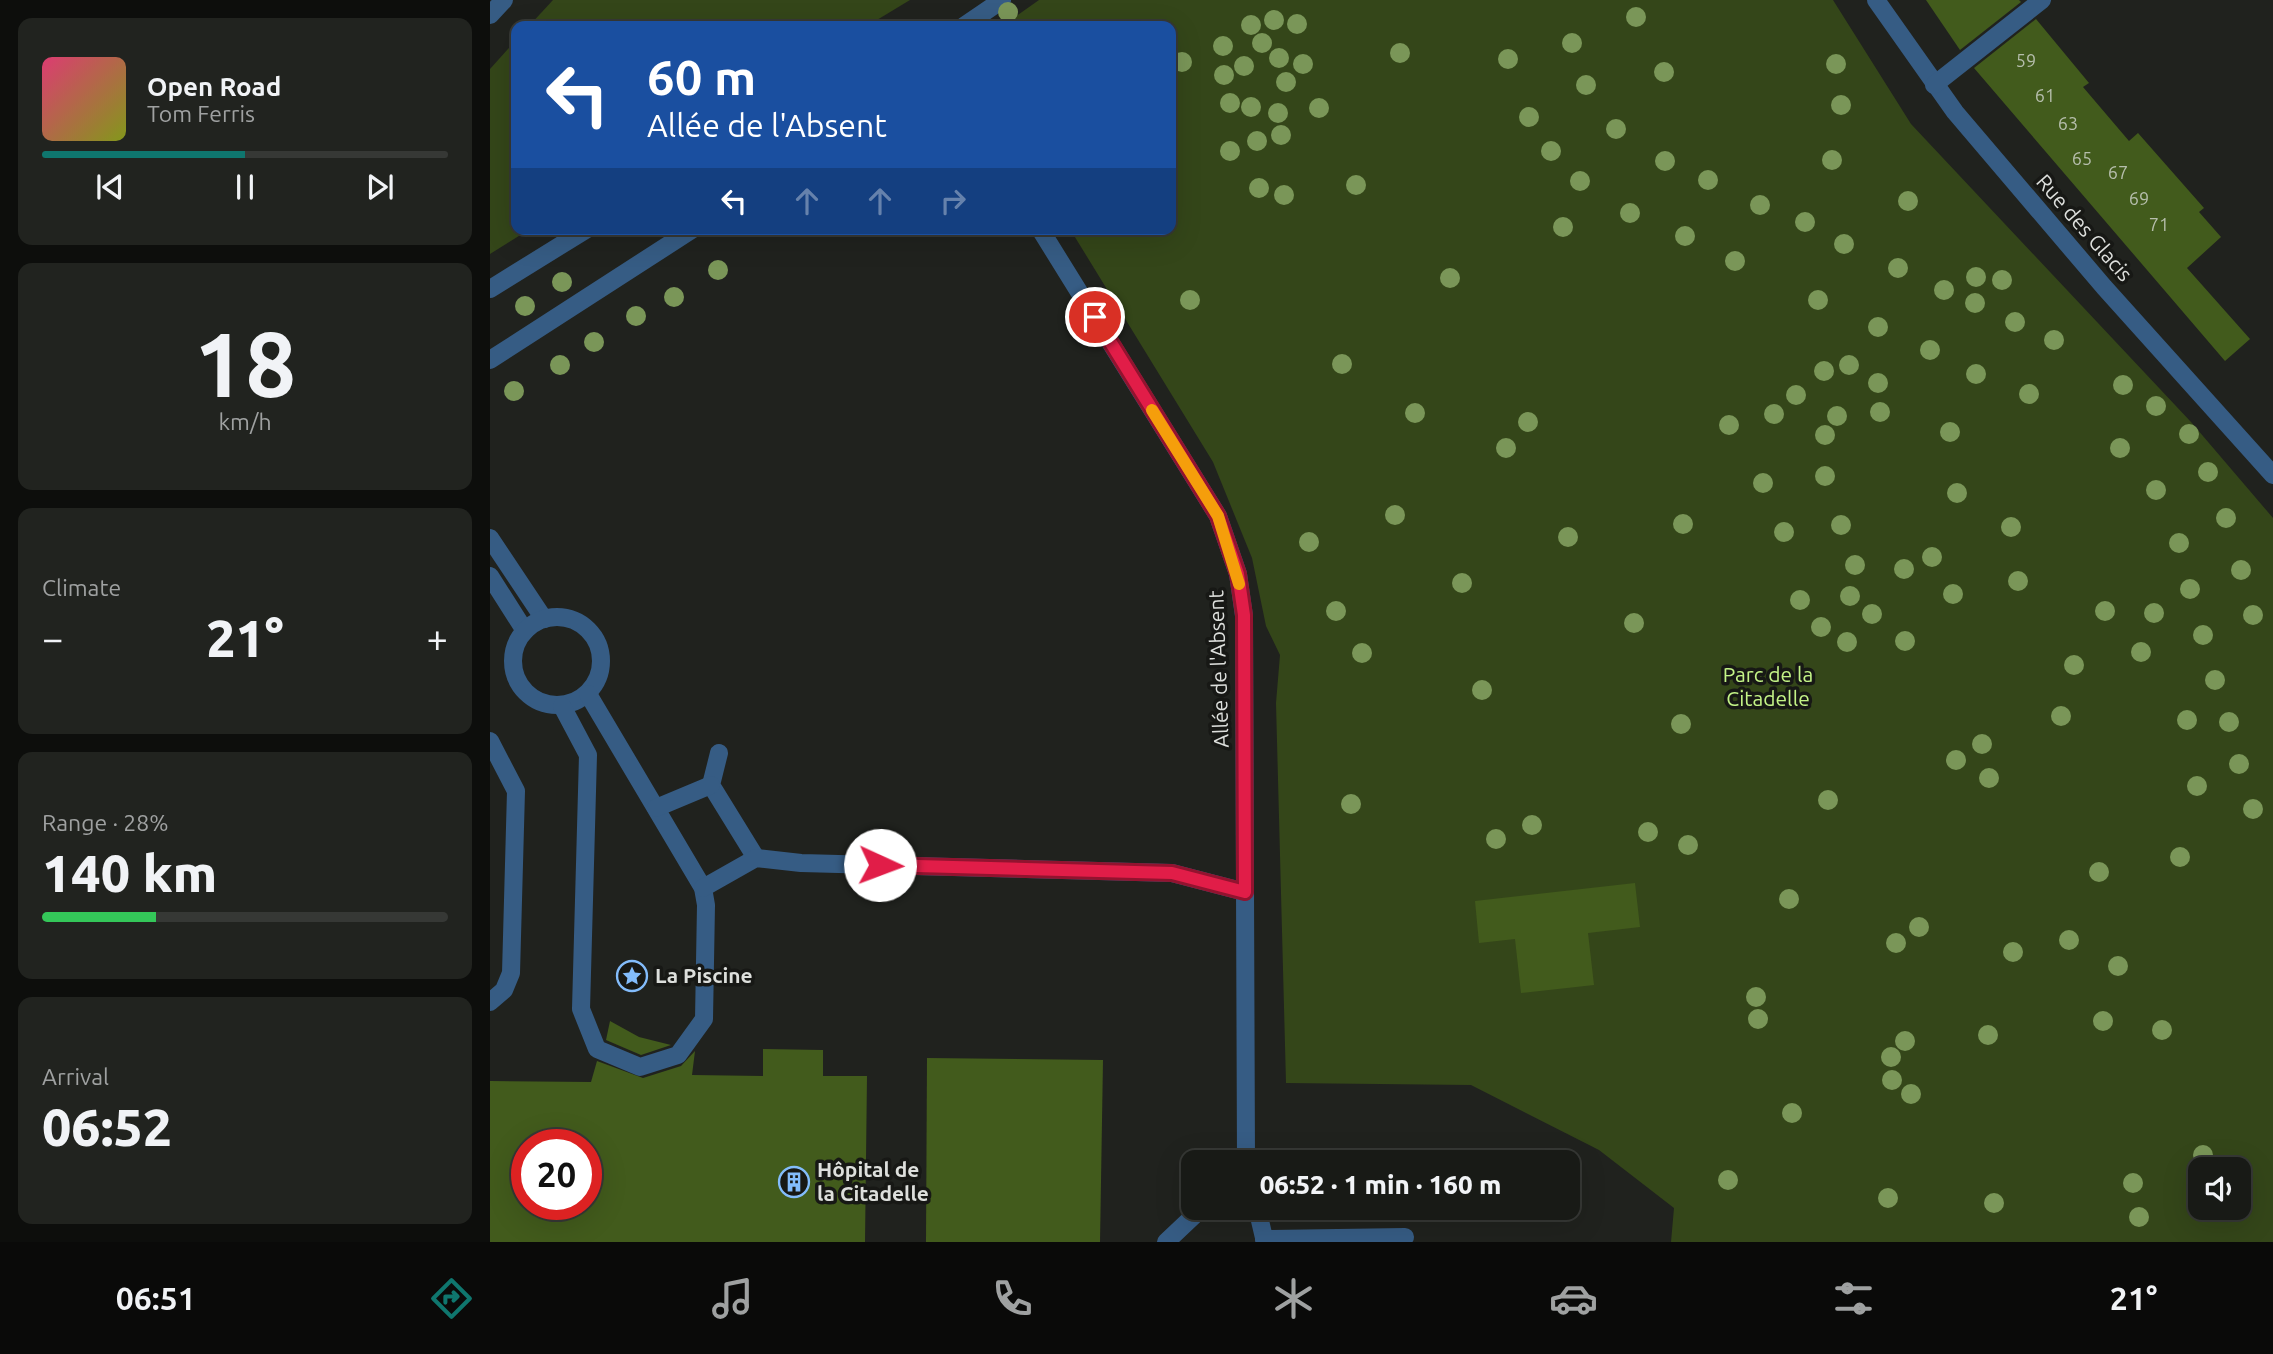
<!DOCTYPE html>
<meta charset="utf-8">
<style>
body{margin:0;font-family:Ubuntu,sans-serif;background:#21231f;color:#f1f3f6;height:100vh;display:flex;flex-direction:column;font-size:26px;white-space:nowrap}
*{box-sizing:border-box;margin:0}
p{font-size:23px;color:#9fa1a1}
.icon{flex:none;width:38px;height:38px;fill:none;stroke:currentColor;stroke-width:2;stroke-linecap:round;stroke-linejoin:round}
.map{position:relative;flex:1;overflow:hidden}
.sheet{display:flex;flex-direction:column;gap:18px;padding:18px;background:#0d0e0c;width:490px}
.sheet>*{flex:none}
.banner{position:absolute;left:21px;top:21px;width:665px;height:214px;border-radius:14px;box-shadow:0 7px 28px #0002,0 0 0 2px #363835;background:#1a4fa0;color:#fff;overflow:hidden}
.buttons{position:absolute;left:1698px;top:1157px;display:grid;gap:14px}
.buttons a{display:grid;place-items:center;width:63px;height:63px;border-radius:14px;background:#181a16;box-shadow:0 7px 28px #0002,0 0 0 2px #363835;font-size:35px}
.speed{position:absolute;left:21px;top:1129px;display:flex;gap:14px;font-size:35px;font-weight:700;text-align:center}
.speed>*{display:grid;place-content:center;width:91px;height:91px;border-radius:50%;background:#181a16;box-shadow:0 7px 28px #0002,0 0 0 2px #363835;line-height:1}
.speed .limit{border:10px solid #d22;background:#fff;color:#111}
.pin{position:absolute;display:grid;place-items:center;width:60px;height:60px;color:#fff;margin:-30px;border:4px solid #fff;border-radius:50%;box-shadow:0 2px 7px #0007}
.me{position:absolute;width:77px;margin:-38px;rotate:92deg;stroke-linejoin:round;filter:drop-shadow(0 0 5px #0008)}
.turn{display:flex;align-items:center;gap:24px;height:147px;padding:0 21px;font-size:32px}
.turn .icon{width:91px;height:91px;stroke-width:2.5}
.turn b{display:block;font-size:49px;line-height:60px}
.lanes{display:flex;align-items:center;height:66px;padding:0 21px;background:#0003;justify-content:center;gap:35px;direction:ltr}
.lanes .off{opacity:.35}
.big{font-size:52px;font-weight:800;line-height:1.1}
.sheet .tile{flex:1;display:flex;flex-direction:column;justify-content:center;gap:10px;min-width:0;padding:0 24px;border-radius:14px;background:#21231f}
.sheet .dial{align-items:center;gap:0}
.dial b{font-size:91px;line-height:1}
.song{display:flex;align-items:center;gap:21px}
.cover{width:84px;height:84px;border-radius:10px;background:linear-gradient(135deg,hsl(340 70% 55%),hsl(70 70% 35%))}
.played{height:7px;border-radius:4px;background:linear-gradient(90deg,#0f766e 50%,#363835 50%)}
.keys{display:flex;justify-content:space-around;direction:ltr}
.heat{display:flex;justify-content:space-between;align-items:center;font-size:38px;direction:ltr}
.charge{height:10px;border-radius:5px;background:linear-gradient(90deg,#34c759 28%,#363835 0)}
.trip{position:absolute;left:691px;top:1150px;width:399px;height:70px;border-radius:14px;background:#181a16;box-shadow:0 7px 28px #0002,0 0 0 2px #363835;font-weight:800;line-height:70px;text-align:center}
.tab-bar{display:flex;height:112px;justify-content:space-around;align-items:center;background:#0a0a09;color:#9fa1a1}
.tab-bar .icon{width:49px;height:49px}
.tab-bar .selected{color:#0f766e}
.tab-bar b{font-size:32px;color:#f1f3f6}
main{display:flex;flex:1;min-height:0}
.map>svg:first-child{display:block}
.green{fill:#344619;fill-rule:evenodd}
.building{fill:#425b1c;fill-rule:evenodd}
.lines{fill:none;stroke-linecap:round;stroke-linejoin:round}
.minor{stroke:#365c84;stroke-width:18}
.tree{fill:#7a9658}
.route-casing{stroke:#92132f;stroke-width:18}
.route{stroke:#e11d48;stroke-width:12}
.slow{stroke:#f59e0b;stroke-width:12}
.labels{text-anchor:middle;stroke-width:7;stroke-linejoin:round;paint-order:stroke}
.number-label{font-size:18px;fill:#b6beac}
.street-label{font-size:21px;fill:#dddfdc;stroke:#171815}
.park-label{font-size:21px;fill:#c4f487;stroke:#171815}
.poi-label{font-size:21px;font-weight:bold;fill:#dddfdc;stroke:#171815;text-anchor:start}
</style>
<main>
<section class="sheet">
<div class="tile">
<div class="song"><i class="cover"></i><div><b>Open Road</b><p>Tom Ferris</p></div></div>
<div class="played"></div>
<div class="keys"><svg class="icon" aria-label="previous" viewBox="0 0 24 24"><path d="M18 5L8 12l10 7zM5 5v14"/></svg><svg class="icon" aria-label="pause" viewBox="0 0 24 24"><path d="M8 5v14M16 5v14"/></svg><svg class="icon" aria-label="next" viewBox="0 0 24 24"><path d="M6 5l10 7-10 7zM19 5v14"/></svg></div>
</div>
<div class="tile dial"><b>18</b><p>km/h</p></div>
<div class="tile"><p>Climate</p>
<div class="heat"><a>−</a><b class="big">21°</b><a>+</a></div>
</div>
<div class="tile"><p>Range · 28%</p><b class="big">140 km</b><div class="charge"></div></div>
<div class="tile"><p>Arrival</p><b class="big">06:52</b></div>
</section>
<div class="map">
<svg width="1783" height="1242" viewBox="0 0 1783 1242">
<rect width="100%" height="100%" fill="#20221e"/>
<!-- green -->
<g class="green">
<polygon points="63,0 420,0 377,26 39,26"/>
<path d="M549 0H1343L1421 124 1701 422 1783 518V1242H1181L1184 1208 1109 1150 981 1085 796 1083 786 703 790 655 776 626 762 558 723 462 580 229H681V26H512ZM1710 1169H1748V1208H1710Z"/>
<polygon points="26,40 26,229 40,229 0,254 0,69"/>
</g>
<!-- building -->
<g class="building">
<polygon points="1436,0 1529,0 1531,2 1470,50"/>
<polygon points="1546,19 1599,83 1593,87 1639,141 1648,133 1714,208 1709,212 1731,237 1697,268 1760,339 1735,361 1484,68"/>
<polygon points="1145,883 1150,927 1098,933 1104,985 1031,993 1025,939 989,943 985,901"/>
<polygon points="120,1021 149,1037 181,1045 151,1055 116,1040"/>
<path d="M273 1049 333 1050V1076H377L375 1242H0V1081L101 1082 107 1061 153 1078 191 1066 205 1051 202 1075 273 1076ZM37 1144H96V1204H37Z"/>
<polygon points="437,1058 613,1060 610,1242 436,1242"/>
</g>
<g class="lines">
<!-- minor -->
<g class="minor">
<polyline points="1386,0 1465,112 1614,287 1783,475"/>
<polyline points="0,15 14,0"/>
<polyline points="474,26 512,0"/>
<polyline points="1444,85 1552,0"/>
<polyline points="550,229 728,516 748,574 754,616 756,1162"/>
<polyline points="0,289 97,229"/>
<polyline points="0,360 203,229"/>
<polyline points="0,538 54,619"/>
<polyline points="0,576 35,631"/>
<circle cx="67" cy="661" r="44"/>
<polyline points="72,706 98,755 91,1009 107,1049 150,1067 188,1055 214,1019 216,905 213,888 98,694"/>
<polyline points="0,741 26,791 21,973 14,990 0,1002"/>
<polyline points="229,753 221,785 266,858"/>
<polyline points="166,808 221,785"/>
<polyline points="213,888 266,858 311,863 682,873 755,892"/>
<polyline points="767,1208 775,1242"/>
<polyline points="774,1239 915,1237"/>
<polyline points="676,1242 712,1208"/>
</g>
</g>
<!-- trees -->
<g class="tree">
<circle cx="518" cy="12" r="10"/>
<circle cx="1146" cy="17" r="10"/>
<circle cx="784" cy="20" r="10"/>
<circle cx="807" cy="24" r="10"/>
<circle cx="761" cy="25" r="10"/>
<circle cx="772" cy="43" r="10"/>
<circle cx="1082" cy="43" r="10"/>
<circle cx="733" cy="46" r="10"/>
<circle cx="910" cy="53" r="10"/>
<circle cx="789" cy="58" r="10"/>
<circle cx="1018" cy="59" r="10"/>
<circle cx="692" cy="62" r="10"/>
<circle cx="813" cy="64" r="10"/>
<circle cx="1346" cy="64" r="10"/>
<circle cx="754" cy="66" r="10"/>
<circle cx="1174" cy="72" r="10"/>
<circle cx="734" cy="75" r="10"/>
<circle cx="796" cy="82" r="10"/>
<circle cx="1096" cy="85" r="10"/>
<circle cx="740" cy="103" r="10"/>
<circle cx="1351" cy="105" r="10"/>
<circle cx="761" cy="107" r="10"/>
<circle cx="829" cy="108" r="10"/>
<circle cx="788" cy="113" r="10"/>
<circle cx="1039" cy="117" r="10"/>
<circle cx="1126" cy="129" r="10"/>
<circle cx="791" cy="135" r="10"/>
<circle cx="767" cy="141" r="10"/>
<circle cx="740" cy="151" r="10"/>
<circle cx="1061" cy="151" r="10"/>
<circle cx="1342" cy="160" r="10"/>
<circle cx="1175" cy="161" r="10"/>
<circle cx="1218" cy="180" r="10"/>
<circle cx="1090" cy="181" r="10"/>
<circle cx="866" cy="185" r="10"/>
<circle cx="769" cy="188" r="10"/>
<circle cx="794" cy="195" r="10"/>
<circle cx="1418" cy="201" r="10"/>
<circle cx="1270" cy="205" r="10"/>
<circle cx="1140" cy="213" r="10"/>
<circle cx="1315" cy="222" r="10"/>
<circle cx="1073" cy="227" r="10"/>
<circle cx="1195" cy="236" r="10"/>
<circle cx="1354" cy="244" r="10"/>
<circle cx="1245" cy="261" r="10"/>
<circle cx="1408" cy="268" r="10"/>
<circle cx="228" cy="270" r="10"/>
<circle cx="1486" cy="277" r="10"/>
<circle cx="960" cy="278" r="10"/>
<circle cx="1512" cy="280" r="10"/>
<circle cx="72" cy="282" r="10"/>
<circle cx="1454" cy="290" r="10"/>
<circle cx="184" cy="297" r="10"/>
<circle cx="700" cy="300" r="10"/>
<circle cx="1328" cy="300" r="10"/>
<circle cx="1485" cy="303" r="10"/>
<circle cx="35" cy="306" r="10"/>
<circle cx="146" cy="316" r="10"/>
<circle cx="1525" cy="322" r="10"/>
<circle cx="1388" cy="327" r="10"/>
<circle cx="1564" cy="340" r="10"/>
<circle cx="104" cy="342" r="10"/>
<circle cx="1440" cy="350" r="10"/>
<circle cx="852" cy="364" r="10"/>
<circle cx="70" cy="365" r="10"/>
<circle cx="1359" cy="365" r="10"/>
<circle cx="1334" cy="371" r="10"/>
<circle cx="1486" cy="374" r="10"/>
<circle cx="1388" cy="383" r="10"/>
<circle cx="1633" cy="385" r="10"/>
<circle cx="24" cy="391" r="10"/>
<circle cx="1539" cy="394" r="10"/>
<circle cx="1306" cy="395" r="10"/>
<circle cx="1666" cy="406" r="10"/>
<circle cx="1390" cy="412" r="10"/>
<circle cx="925" cy="413" r="10"/>
<circle cx="1284" cy="414" r="10"/>
<circle cx="1347" cy="416" r="10"/>
<circle cx="1038" cy="422" r="10"/>
<circle cx="1239" cy="425" r="10"/>
<circle cx="1460" cy="432" r="10"/>
<circle cx="1699" cy="434" r="10"/>
<circle cx="1335" cy="435" r="10"/>
<circle cx="1016" cy="448" r="10"/>
<circle cx="1630" cy="448" r="10"/>
<circle cx="1718" cy="472" r="10"/>
<circle cx="1335" cy="476" r="10"/>
<circle cx="1273" cy="483" r="10"/>
<circle cx="1666" cy="490" r="10"/>
<circle cx="1467" cy="493" r="10"/>
<circle cx="905" cy="515" r="10"/>
<circle cx="1736" cy="518" r="10"/>
<circle cx="1193" cy="524" r="10"/>
<circle cx="1351" cy="525" r="10"/>
<circle cx="1521" cy="527" r="10"/>
<circle cx="1294" cy="532" r="10"/>
<circle cx="1078" cy="537" r="10"/>
<circle cx="819" cy="542" r="10"/>
<circle cx="1689" cy="543" r="10"/>
<circle cx="1442" cy="557" r="10"/>
<circle cx="1365" cy="565" r="10"/>
<circle cx="1414" cy="569" r="10"/>
<circle cx="1751" cy="570" r="10"/>
<circle cx="1528" cy="581" r="10"/>
<circle cx="972" cy="583" r="10"/>
<circle cx="1700" cy="589" r="10"/>
<circle cx="1463" cy="594" r="10"/>
<circle cx="1360" cy="596" r="10"/>
<circle cx="1310" cy="600" r="10"/>
<circle cx="846" cy="611" r="10"/>
<circle cx="1615" cy="611" r="10"/>
<circle cx="1664" cy="613" r="10"/>
<circle cx="1382" cy="614" r="10"/>
<circle cx="1763" cy="615" r="10"/>
<circle cx="1144" cy="623" r="10"/>
<circle cx="1331" cy="627" r="10"/>
<circle cx="1713" cy="635" r="10"/>
<circle cx="1415" cy="641" r="10"/>
<circle cx="1357" cy="642" r="10"/>
<circle cx="1651" cy="652" r="10"/>
<circle cx="872" cy="653" r="10"/>
<circle cx="1584" cy="665" r="10"/>
<circle cx="1725" cy="680" r="10"/>
<circle cx="992" cy="690" r="10"/>
<circle cx="1571" cy="716" r="10"/>
<circle cx="1697" cy="720" r="10"/>
<circle cx="1739" cy="722" r="10"/>
<circle cx="1191" cy="724" r="10"/>
<circle cx="1492" cy="744" r="10"/>
<circle cx="1466" cy="760" r="10"/>
<circle cx="1749" cy="764" r="10"/>
<circle cx="1499" cy="778" r="10"/>
<circle cx="1707" cy="786" r="10"/>
<circle cx="1338" cy="800" r="10"/>
<circle cx="861" cy="804" r="10"/>
<circle cx="1763" cy="809" r="10"/>
<circle cx="1042" cy="825" r="10"/>
<circle cx="1158" cy="832" r="10"/>
<circle cx="1006" cy="839" r="10"/>
<circle cx="1198" cy="845" r="10"/>
<circle cx="1690" cy="857" r="10"/>
<circle cx="1609" cy="872" r="10"/>
<circle cx="1299" cy="899" r="10"/>
<circle cx="1429" cy="927" r="10"/>
<circle cx="1579" cy="940" r="10"/>
<circle cx="1406" cy="943" r="10"/>
<circle cx="1523" cy="952" r="10"/>
<circle cx="1628" cy="966" r="10"/>
<circle cx="1266" cy="997" r="10"/>
<circle cx="1268" cy="1019" r="10"/>
<circle cx="1613" cy="1021" r="10"/>
<circle cx="1672" cy="1030" r="10"/>
<circle cx="1498" cy="1035" r="10"/>
<circle cx="1415" cy="1041" r="10"/>
<circle cx="1401" cy="1057" r="10"/>
<circle cx="1402" cy="1080" r="10"/>
<circle cx="1421" cy="1094" r="10"/>
<circle cx="1302" cy="1113" r="10"/>
<circle cx="1713" cy="1155" r="10"/>
<circle cx="1238" cy="1180" r="10"/>
<circle cx="1643" cy="1183" r="10"/>
<circle cx="1398" cy="1198" r="10"/>
<circle cx="1504" cy="1203" r="10"/>
<circle cx="1649" cy="1217" r="10"/>
</g>
<g class="lines">
<!-- route casing -->
<g class="route-casing">
<polyline id="route" points="390,865 682,873 755,892 754,615 748,574 728,516 605,317"/>
</g>
<!-- route -->
<use href="#route" class="route"/>
<!-- slow -->
<polyline class="slow" points="662,410 728,516 749,584"/>
</g>
<!-- icons -->
<defs>
<g id="sight-ring" transform="scale(1.575)"><circle r="9.5" fill="#171815" stroke="#83bcfb" stroke-width="1.5"/><path d="M0-6L1.8-2.2L6-1.7L2.9 1.2L3.7 5.4L0 3.3L-3.7 5.4L-2.9 1.2L-6-1.7L-1.8-2.2Z" fill="#83bcfb"/></g>
<g id="building-ring" transform="scale(1.575)"><circle r="9.5" fill="#171815" stroke="#83bcfb" stroke-width="1.5"/><path d="M-4-6H4V6H1V3H-1V6H-4ZM-2.5-4.3h1.7v1.8h-1.7ZM.8-4.3h1.7v1.8H.8ZM-2.5-1h1.7V.8h-1.7ZM.8-1h1.7V.8H.8Z" fill="#83bcfb"/></g>
</defs>
<g fill-rule="evenodd">
<use href="#sight-ring" x="142" y="976"/>
<use href="#building-ring" x="304" y="1182"/>
</g>
<g class="labels">
<!-- number labels -->
<g class="number-label">
<text x="1536" y="67">59</text>
<text x="1555" y="102">61</text>
<text x="1578" y="130">63</text>
<text x="1592" y="165">65</text>
<text x="1628" y="179">67</text>
<text x="1649" y="205">69</text>
<text x="1669" y="231">71</text>
</g>
<!-- street labels -->
<g class="street-label">
<text transform="translate(1594 228) rotate(49)" y="7">Rue des Glacis</text>
<text transform="translate(729 669) rotate(-92)" y="7">Allée de l'Absent</text>
</g>
<!-- park labels -->
<g class="park-label">
<text x="1278" y="682">Parc de la<tspan x="1278" dy="24">Citadelle</tspan></text>
</g>
<!-- poi labels -->
<g class="poi-label">
<text x="165" y="983">La Piscine</text>
<text x="327" y="1177">Hôpital de<tspan x="327" dy="24">la Citadelle</tspan></text>
</g>
</g>
</svg>
<div class="buttons">
<a><svg class="icon" aria-label="sound" viewBox="0 0 24 24"><path d="M4 9h4l5-4v14l-5-4H4zM17 9q2 3 0 6"/></svg></a>
</div>
<div class="speed"><div class="limit">20</div></div>
<div class="pin" style="left:605px;top:317px;background:#d93025"><svg class="icon" aria-label="arrive" viewBox="0 0 24 24"><path d="M6 21V4h12l-3 4 3 4H6"/></svg></div>
<svg class="me" style="left:390px;top:865px" viewBox="-20 -20 40 40"><circle r="19" fill="#fff"/><path d="M0-13L10 11 0 6-10 11z" fill="#e11d48"/></svg>
<div class="trip">06:52 · 1 min · 160 m</div>
<div class="banner">
<div class="turn"><svg class="icon" aria-label="left" viewBox="0 0 24 24"><path d="M17 20v-9H6M10 6l-5 5 5 5"/></svg><div><b>60 m</b>Allée de l'Absent</div></div>
<div class="lanes"><svg class="icon" aria-label="left" viewBox="0 0 24 24"><path d="M17 20v-9H6M10 6l-5 5 5 5"/></svg><svg class="icon off" aria-label="ahead" viewBox="0 0 24 24"><path d="M12 20V5M6 11l6-6 6 6"/></svg><svg class="icon off" aria-label="ahead" viewBox="0 0 24 24"><path d="M12 20V5M6 11l6-6 6 6"/></svg><svg class="icon off" aria-label="right" viewBox="0 0 24 24"><path d="M7 20v-9h11M14 6l5 5-5 5"/></svg></div>
</div>
</div>
</main>
<nav class="tab-bar">
<b>06:51</b>
<svg class="icon selected" aria-label="directions" viewBox="0 0 24 24"><path d="M12 3l9 9-9 9-9-9zM9 14v-3h6M13 9l2 2-2 2"/></svg>
<svg class="icon" aria-label="music" viewBox="0 0 24 24"><path d="M9 18V5l10-2v13"/><circle cx="6" cy="18" r="3"/><circle cx="16" cy="16" r="3"/></svg>
<svg class="icon" aria-label="phone" viewBox="0 0 24 24"><path d="M5 4h4l2 5-3 2q2 4 5 5l2-3 5 2v4C11 20 4 13 5 4z"/></svg>
<svg class="icon" aria-label="climate" viewBox="0 0 24 24"><path d="M12 3v18M4 7l16 10M4 17L20 7"/></svg>
<svg class="icon" aria-label="car" viewBox="0 0 24 24"><path d="M5 17H2v-5l4-1 3-4h7l3 4 3 1v5h-3M9 17h6M6 11h13"/><circle cx="7" cy="17" r="2"/><circle cx="17" cy="17" r="2"/></svg>
<svg class="icon" aria-label="filters" viewBox="0 0 24 24"><path d="M4 7h16M4 17h16"/><circle cx="9" cy="7" r="2"/><circle cx="15" cy="17" r="2"/></svg>
<b>21°</b>
</nav>
